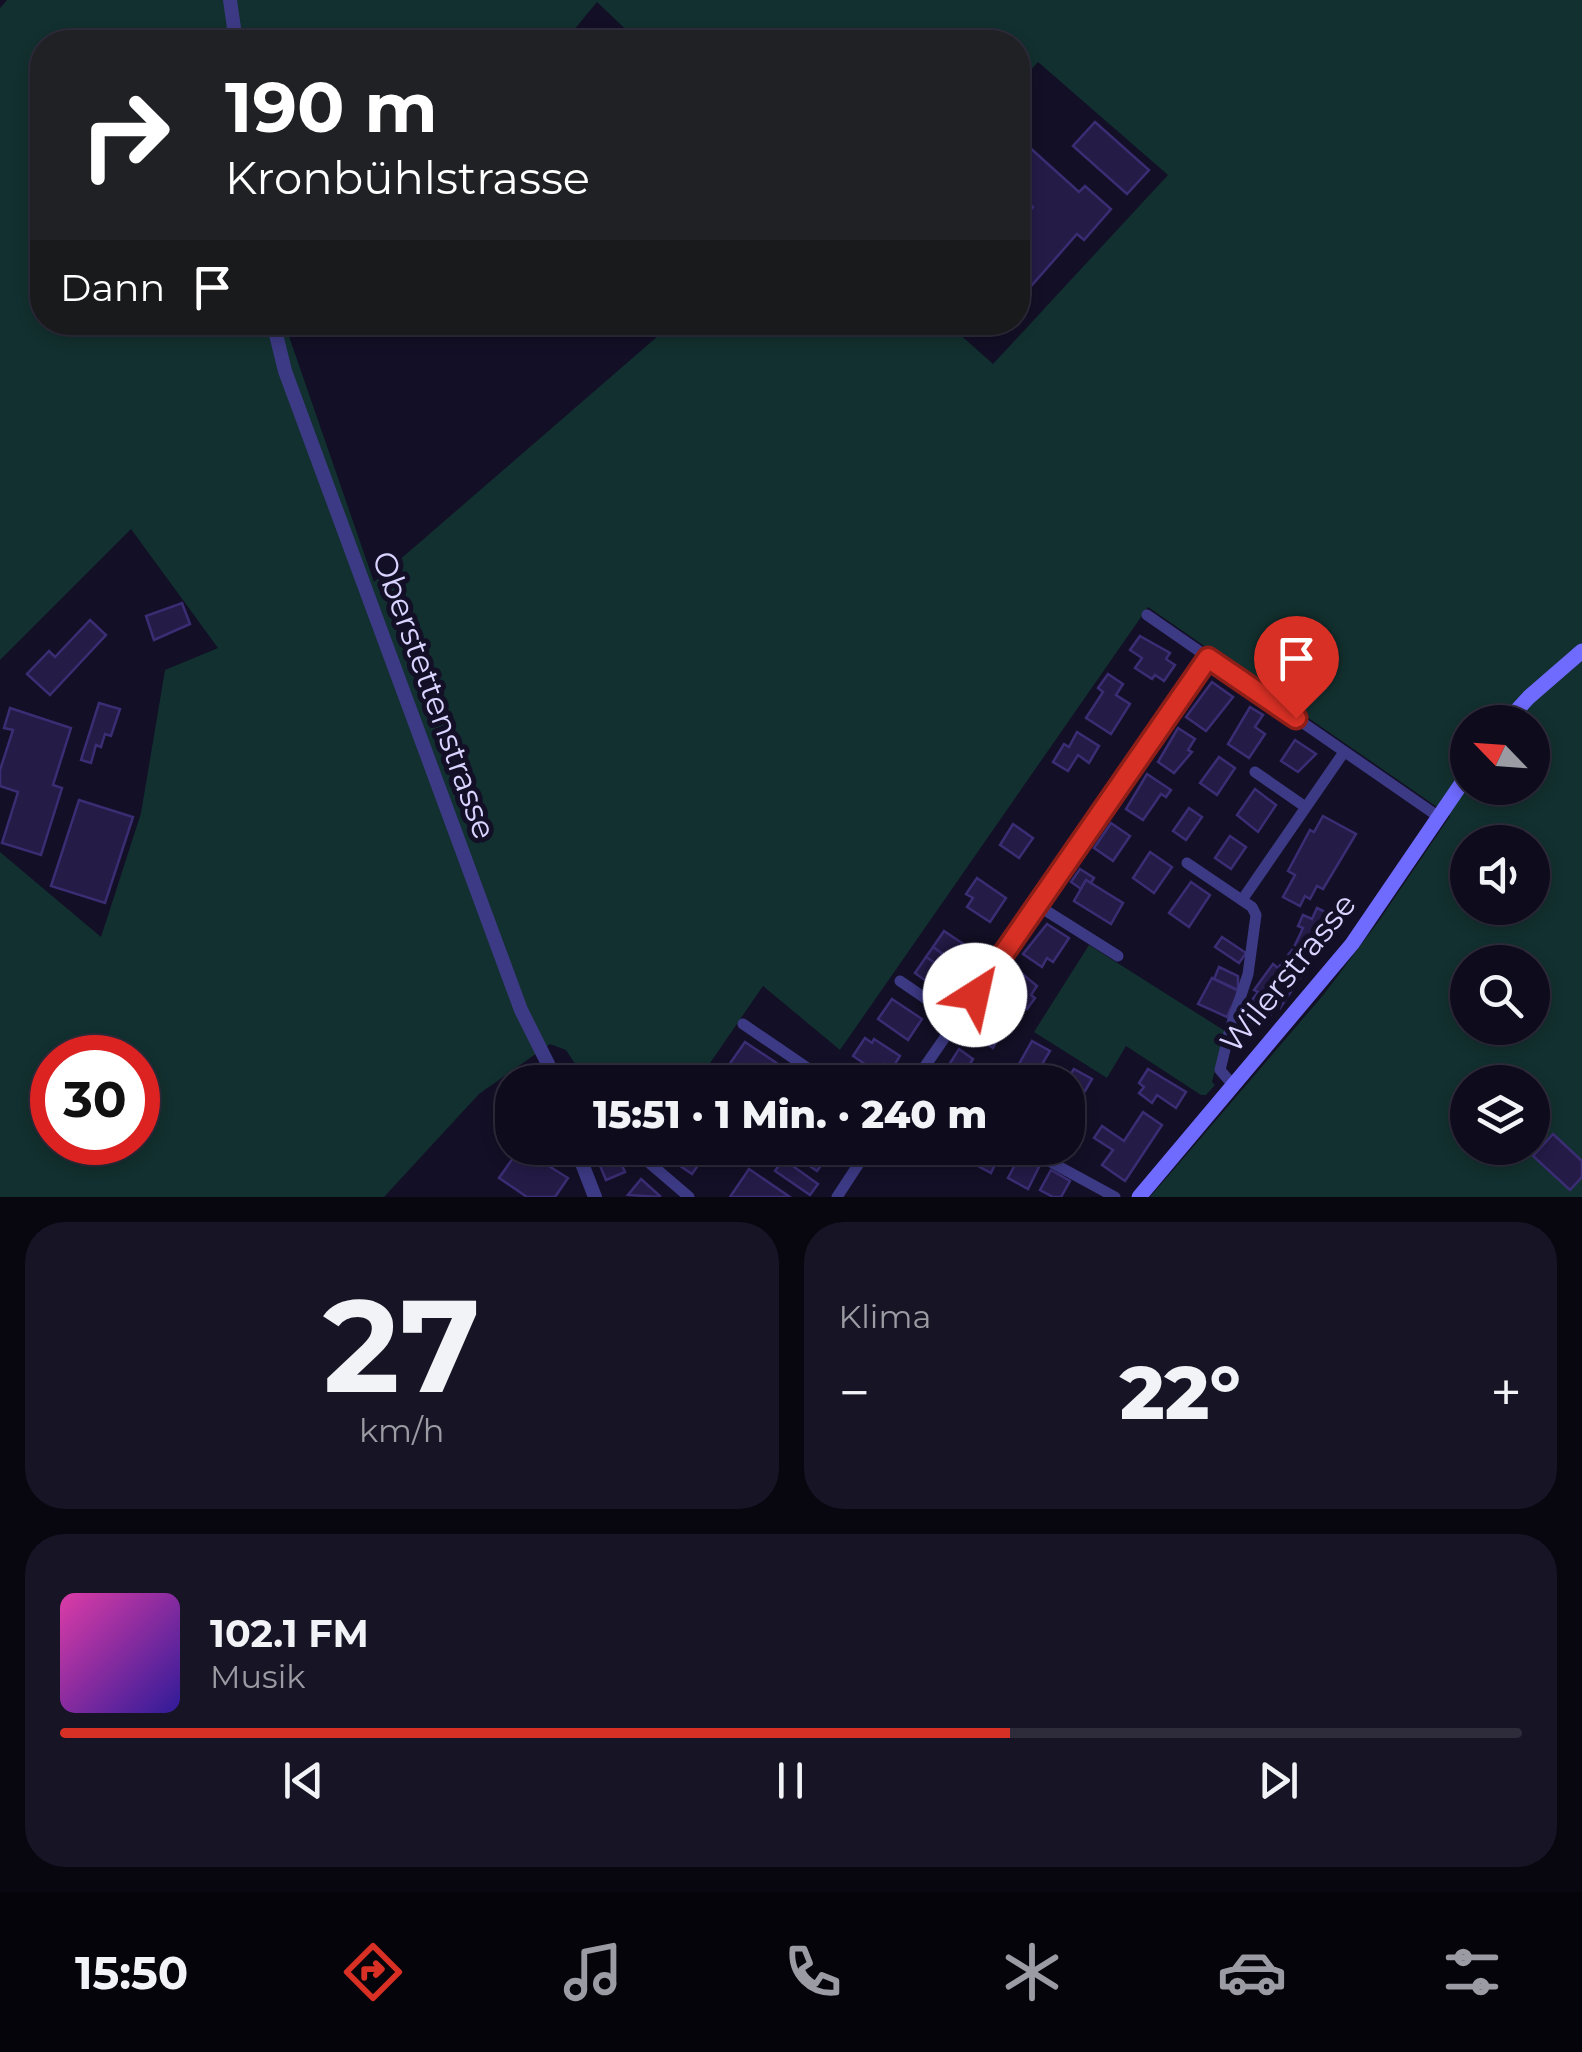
<!DOCTYPE html>
<html lang="de">
<meta charset="utf-8">
<style>
body{margin:0;font-family:Montserrat,sans-serif;background:#171425;color:#f1f3f6;height:100vh;display:flex;flex-direction:column;font-size:38px;white-space:nowrap}
*{box-sizing:border-box;margin:0}
p{font-size:32px;color:#9b9ba3}
.icon{flex:none;width:55px;height:55px;fill:none;stroke:currentColor;stroke-width:2;stroke-linecap:round;stroke-linejoin:round}
.map{position:relative;height:1197px;overflow:hidden}
.panel{display:flex;flex-direction:column;gap:25px;padding:25px;background:#08060f;flex:1}
.panel>*{flex:none}
.top-card{position:absolute;left:30px;top:30px;width:1000px;height:305px;border-radius:40px;box-shadow:0 5px 15px #0003,0 0 0 2px #2e2b3b;background:#202124;color:#fff;overflow:hidden}
.needle{width:65px;rotate:295deg}
.controls{position:absolute;left:1450px;top:705px;display:grid;gap:20px}
.controls a{display:grid;place-items:center;width:100px;height:100px;border-radius:50%;background:#0e0b1c;box-shadow:0 5px 15px #0003,0 0 0 2px #2e2b3b;font-size:50px}
.speed{position:absolute;left:30px;top:1035px;display:flex;gap:20px;font-size:50px;font-weight:700;text-align:center}
.speed>*{display:grid;place-content:center;width:130px;height:130px;border-radius:50%;background:#0e0b1c;box-shadow:0 5px 15px #0003,0 0 0 2px #2e2b3b;line-height:1}
.speed .limit{border:15px solid #d22;background:#fff;color:#111}
.pin{position:absolute;display:grid;place-items:center;width:85px;height:85px;color:#fff;margin:-102px -42px;border-radius:50% 50% 50% 0;rotate:-45deg;box-shadow:0 0 10px #0007}
.pin .icon{rotate:45deg}
.me{position:absolute;width:110px;margin:-55px;rotate:35deg;stroke-linejoin:round;filter:drop-shadow(0 0 8px #0008)}
.turn{display:flex;align-items:center;gap:35px;height:210px;padding:0 30px;font-size:45px}
.turn .icon{width:130px;height:130px;stroke-width:2.5}
.turn b{display:block;font-size:70px;line-height:85px}
.then{display:flex;align-items:center;height:95px;padding:0 30px;background:#0003;gap:20px;font-size:38px}
.big{font-size:75px;font-weight:800;line-height:1.1}
.panel .card{flex:1;display:flex;flex-direction:column;justify-content:center;gap:15px;min-width:0;padding:0 35px;border-radius:40px;background:#171425}
.panel .dial{align-items:center;gap:0}
.dial b{font-size:130px;line-height:1}
.song{display:flex;align-items:center;gap:30px}
.cover{width:120px;height:120px;border-radius:15px;background:linear-gradient(135deg,hsl(320 70% 55%),hsl(250 70% 35%))}
.played{height:10px;border-radius:5px;background:linear-gradient(90deg,#d93025 65%,#2e2b3b 65%)}
.keys{display:flex;justify-content:space-around;direction:ltr}
.heat{display:flex;justify-content:space-between;align-items:center;font-size:55px;direction:ltr}
.panel .tiles{flex:1;display:grid;gap:25px;grid-template-columns:1fr 1fr}
.card:last-child{grid-column:span 2}
.trip{position:absolute;left:495px;top:1065px;width:590px;height:100px;border-radius:40px;background:#0e0b1c;box-shadow:0 5px 15px #0003,0 0 0 2px #2e2b3b;font-weight:800;line-height:100px;text-align:center}
.dock{display:flex;height:160px;justify-content:space-around;align-items:center;background:#06040b;color:#9b9ba3}
.dock .icon{width:70px;height:70px}
.dock .current{color:#d93025}
.dock b{font-size:45px;color:#f1f3f6}
.map>svg:first-child{display:block}
.green{fill:#12302f;fill-rule:evenodd}
.building{fill:#241b47;stroke:#3b2d73;stroke-width:2.5}
.lines{fill:none;stroke-linecap:round;stroke-linejoin:round}
.minor{stroke:#3d3a85;stroke-width:11}
.tertiary{stroke:#3d3a85;stroke-width:14}
.secondary{stroke:#6f6bff;stroke-width:15}
.route-casing{stroke:#8d1f18;stroke-width:25}
.route{stroke:#d93025;stroke-width:18}
.labels{text-anchor:middle;stroke-width:10;stroke-linejoin:round;paint-order:stroke}
.street-label{font-size:32px;fill:#d9d4ff;stroke:#130f26}
</style>
<div class="map">
<svg width="1582" height="1197" viewBox="0 0 1582 1197">
<rect width="100%" height="100%" fill="#130f26"/>
<!-- green -->
<g class="green">
<path d="M7 0H1582V1197H1150L1324 994 1378 922 1450 816 1148 607 840 1050 763 986 697 1082H587L566 1050 550 1044 479 1094 384 1197H0V852L101 937 141 813 165 670 218 648 131 529 0 660V8ZM597 2 639 42H1018V85L1038 62 1168 175 993 364 947 323H673L374 582 284 322H42V42H564ZM1468 722H1532V788H1468ZM1468 842H1532V908H1468ZM1468 962H1532V1028H1468ZM52 1058H138V1142H52ZM1468 1082H1532V1148H1468Z"/>
<polygon points="1089,945 1225,1031 1212,1082 1215,1085 1206,1095 1201,1095 1126,1046 1107,1078 1034,1032"/>
</g>
<!-- building -->
<g class="building">
<polygon points="1095,122 1149,170 1127,194 1073,146"/>
<polygon points="1018,137 1079,192 1085,186 1111,209 1084,240 1077,234 1018,301 1018,224 1033,207 1018,193"/>
<polygon points="182,603 190,624 154,640 146,616"/>
<polygon points="90,620 106,635 50,695 27,674 49,651 55,657"/>
<polygon points="1140,636 1170,653 1166,659 1175,665 1164,681 1155,675 1152,679 1135,668 1142,658 1130,650"/>
<polygon points="1108,674 1123,684 1116,695 1130,704 1111,734 1086,718 1103,692 1098,688"/>
<polygon points="1212,682 1233,697 1206,731 1186,717"/>
<polygon points="99,703 120,709 111,736 105,734 101,747 96,745 91,763 81,760"/>
<polygon points="1250,707 1263,715 1255,727 1265,734 1249,758 1228,744"/>
<polygon points="10,708 71,728 53,785 62,788 41,855 2,843 18,792 0,786 0,770 13,730 4,728"/>
<polygon points="1178,728 1195,739 1188,750 1192,752 1174,773 1158,762"/>
<polygon points="1077,732 1099,746 1089,763 1078,755 1068,771 1053,762 1064,744 1069,747"/>
<polygon points="1295,740 1316,754 1298,772 1281,761"/>
<polygon points="1219,757 1235,768 1217,795 1200,783"/>
<polygon points="1147,774 1171,790 1166,797 1161,794 1143,820 1126,809"/>
<polygon points="1255,789 1276,805 1258,832 1237,815"/>
<polygon points="79,800 133,817 105,903 51,886"/>
<polygon points="1189,808 1202,817 1186,840 1173,831"/>
<polygon points="1323,816 1356,834 1323,889 1317,886 1310,899 1305,896 1300,906 1283,897 1295,875 1288,871 1310,830 1314,832"/>
<polygon points="1111,823 1130,836 1113,861 1094,848"/>
<polygon points="1013,824 1033,838 1019,858 1000,845"/>
<polygon points="1230,836 1246,847 1231,869 1215,858"/>
<polygon points="1150,852 1172,867 1154,893 1133,878"/>
<polygon points="1080,869 1094,878 1091,883 1086,880 1081,889 1071,882"/>
<polygon points="977,878 1006,898 990,922 967,907 973,898 966,894"/>
<polygon points="1086,880 1123,903 1111,924 1074,901"/>
<polygon points="1191,882 1210,895 1189,927 1169,913"/>
<polygon points="1317,908 1338,918 1328,938 1323,935 1314,954 1295,945 1303,928 1298,926 1303,915 1312,919"/>
<polygon points="1047,924 1069,938 1053,962 1047,958 1042,967 1023,954"/>
<polygon points="944,931 968,947 956,963 933,947"/>
<polygon points="1222,937 1246,953 1239,963 1215,947"/>
<polygon points="933,947 952,961 946,970 926,957"/>
<polygon points="1292,950 1310,963 1280,1008 1278,1006 1271,1014 1252,1000 1258,992 1254,990 1273,964 1278,968"/>
<polygon points="926,957 950,973 938,990 915,973"/>
<polygon points="1014,967 1037,986 1031,995 1035,998 1027,1009 1022,1006 1017,1012 994,996"/>
<polygon points="1219,967 1238,976 1238,990 1214,979"/>
<polygon points="1212,978 1239,991 1227,1017 1198,1004"/>
<polygon points="892,999 922,1019 908,1040 878,1019"/>
<polygon points="989,1011 1006,1022 993,1048 971,1033"/>
<polygon points="865,1038 872,1043 874,1039 900,1056 892,1069 884,1064 878,1073 853,1056"/>
<polygon points="1032,1041 1050,1051 1032,1081 1015,1071"/>
<polygon points="745,1042 799,1078 796,1082 739,1082 724,1072"/>
<polygon points="959,1049 973,1059 968,1067 972,1069 963,1082 945,1082 940,1079"/>
<polygon points="1074,1069 1092,1079 1085,1091 1066,1081"/>
<polygon points="1148,1069 1186,1092 1176,1108 1157,1095 1152,1103 1139,1093 1144,1087 1139,1083"/>
<polygon points="1143,1112 1162,1125 1125,1181 1102,1165 1113,1150 1094,1138 1102,1126 1124,1141"/>
<polygon points="1068,1119 1083,1128 1074,1145 1070,1150 1065,1148 1063,1152 1054,1148 1068,1148"/>
<polygon points="1553,1134 1582,1161 1582,1177 1570,1190 1533,1156"/>
<polygon points="520,1148 568,1178 555,1197 527,1197 499,1178"/>
<polygon points="665,1148 710,1148 692,1174 661,1153"/>
<polygon points="788,1148 834,1148 817,1171 786,1150"/>
<polygon points="963,1148 997,1148 1002,1150 991,1173 965,1159 969,1151"/>
<polygon points="615,1149 625,1172 606,1180 596,1156"/>
<polygon points="1019,1157 1039,1167 1028,1189 1008,1178"/>
<polygon points="783,1159 818,1184 810,1195 775,1171"/>
<polygon points="749,1169 790,1197 730,1197"/>
<polygon points="1051,1170 1070,1181 1061,1197 1053,1197 1040,1190"/>
<polygon points="641,1179 660,1196 659,1197 628,1195"/>
</g>
<g class="lines">
<!-- minor -->
<g class="minor">
<polyline points="1147,615 1439,817"/>
<polyline points="1255,772 1304,806"/>
<polyline points="1187,863 1252,907 1256,915 1248,974 1230,1029 1220,1070 1233,1085"/>
<polyline points="1242,900 1344,752"/>
<polyline points="1037,905 1118,956"/>
<polyline points="900,981 957,1020"/>
<polyline points="743,1024 828,1082"/>
<polyline points="914,1082 1208,658"/>
<polyline points="632,1148 689,1197"/>
<polyline points="1025,1148 1115,1197"/>
<polyline points="837,1197 869,1148"/>
</g>
<!-- tertiary -->
<g class="tertiary">
<polyline points="230,0 236,42"/>
<polyline points="273,322 285,371 521,1010 557,1082"/>
<polyline points="576,1148 595,1197"/>
</g>
<!-- secondary -->
<g class="secondary">
<polyline points="1506,722 1529,697 1582,651"/>
<polyline points="1139,1197 1352,944 1468,774"/>
</g>
</g>
<g class="lines">
<!-- route casing -->
<g class="route-casing">
<polyline id="route" points="975,995 1208,658 1296,718"/>
</g>
<!-- route -->
<use href="#route" class="route"/>
</g>
<g class="labels">
<!-- street labels -->
<g class="street-label">
<text transform="translate(434 695) rotate(70)" y="11">Oberstettenstrasse</text>
<text transform="translate(1288 973) rotate(-51)" y="11">Wilerstrasse</text>
</g>
</g>
</svg>
<div class="controls">
<a><svg class="needle" viewBox="-14 -14 28 28"><path d="M0-13l5 13h-10z" fill="#e53935"/><path d="M0 13l5-13h-10z" fill="#9b9ba3"/></svg></a>
<a><svg class="icon" aria-label="sound" viewBox="0 0 24 24"><path d="M4 9h4l5-4v14l-5-4H4zM17 9q2 3 0 6"/></svg></a>
<a><svg class="icon" aria-label="search" viewBox="0 0 24 24"><circle cx="10" cy="10" r="6"/><path d="M15 15l6 6"/></svg></a>
<a><svg class="icon" aria-label="layers" viewBox="0 0 24 24"><path d="M12 4l9 5-9 5-9-5zM3 14l9 5 9-5"/></svg></a>
</div>
<div class="speed"><div class="limit">30</div></div>
<div class="pin" style="left:1296px;top:718px;background:#d93025"><svg class="icon" aria-label="arrive" viewBox="0 0 24 24"><path d="M6 21V4h12l-3 4 3 4H6"/></svg></div>
<svg class="me" style="left:975px;top:995px" viewBox="-20 -20 40 40"><circle r="19" fill="#fff"/><path d="M0-13L10 11 0 6-10 11z" fill="#d93025"/></svg>
<div class="trip">15:51 · 1 Min. · 240 m</div>
<div class="top-card">
<div class="turn"><svg class="icon" aria-label="right" viewBox="0 0 24 24"><path d="M7 20v-9h11M14 6l5 5-5 5"/></svg><div><b>190 m</b>Kronbühlstrasse</div></div>
<div class="then">Dann<svg class="icon" aria-label="arrive" viewBox="0 0 24 24"><path d="M6 21V4h12l-3 4 3 4H6"/></svg></div>
</div>
</div>
<section class="panel">
<div class="tiles">
<div class="card dial"><b>27</b><p>km/h</p></div>
<div class="card"><p>Klima</p>
<div class="heat"><a>−</a><b class="big">22°</b><a>+</a></div>
</div>
<div class="card">
<div class="song"><i class="cover"></i><div><b>102.1 FM</b><p>Musik</p></div></div>
<div class="played"></div>
<div class="keys"><svg class="icon" aria-label="previous" viewBox="0 0 24 24"><path d="M18 5L8 12l10 7zM5 5v14"/></svg><svg class="icon" aria-label="pause" viewBox="0 0 24 24"><path d="M8 5v14M16 5v14"/></svg><svg class="icon" aria-label="next" viewBox="0 0 24 24"><path d="M6 5l10 7-10 7zM19 5v14"/></svg></div>
</div>
</div>
</section>
<nav class="dock">
<b>15:50</b>
<svg class="icon current" aria-label="directions" viewBox="0 0 24 24"><path d="M12 3l9 9-9 9-9-9zM9 14v-3h6M13 9l2 2-2 2"/></svg>
<svg class="icon" aria-label="music" viewBox="0 0 24 24"><path d="M9 18V5l10-2v13"/><circle cx="6" cy="18" r="3"/><circle cx="16" cy="16" r="3"/></svg>
<svg class="icon" aria-label="phone" viewBox="0 0 24 24"><path d="M5 4h4l2 5-3 2q2 4 5 5l2-3 5 2v4C11 20 4 13 5 4z"/></svg>
<svg class="icon" aria-label="climate" viewBox="0 0 24 24"><path d="M12 3v18M4 7l16 10M4 17L20 7"/></svg>
<svg class="icon" aria-label="car" viewBox="0 0 24 24"><path d="M5 17H2v-5l4-1 3-4h7l3 4 3 1v5h-3M9 17h6M6 11h13"/><circle cx="7" cy="17" r="2"/><circle cx="17" cy="17" r="2"/></svg>
<svg class="icon" aria-label="filters" viewBox="0 0 24 24"><path d="M4 7h16M4 17h16"/><circle cx="9" cy="7" r="2"/><circle cx="15" cy="17" r="2"/></svg>
</nav>
